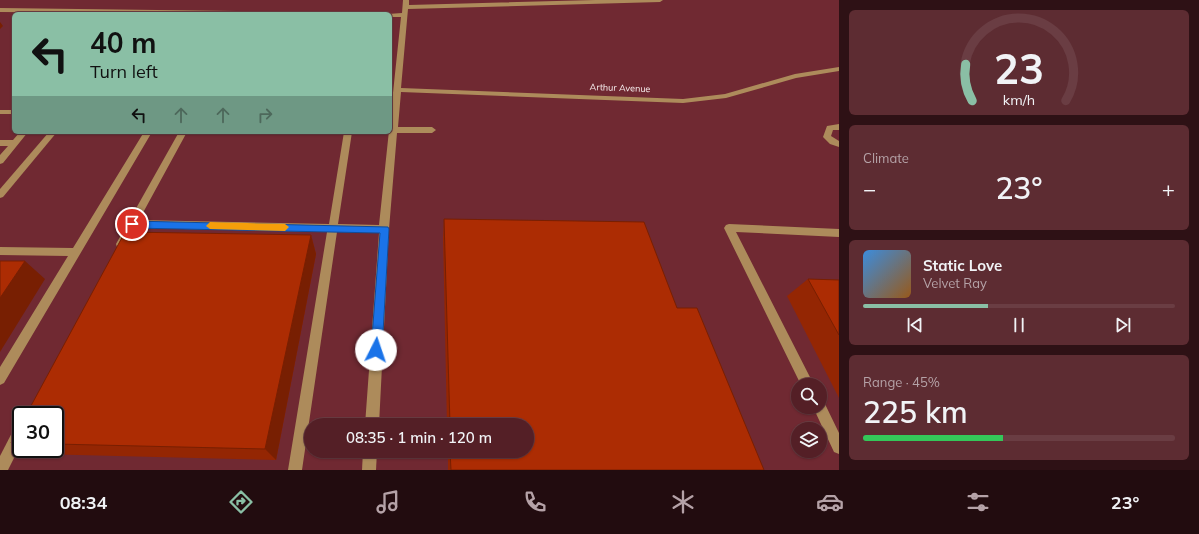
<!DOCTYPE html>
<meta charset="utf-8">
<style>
body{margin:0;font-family:Mulish,sans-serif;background:#5d2c32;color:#f1f3f6;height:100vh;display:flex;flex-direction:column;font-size:15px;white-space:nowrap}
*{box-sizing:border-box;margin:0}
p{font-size:13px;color:#b5a2a7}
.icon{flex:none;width:22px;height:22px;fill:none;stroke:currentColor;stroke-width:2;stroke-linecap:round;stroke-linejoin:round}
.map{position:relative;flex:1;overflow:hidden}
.details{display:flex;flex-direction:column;gap:10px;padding:10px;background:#2e1115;width:360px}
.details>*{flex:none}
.banner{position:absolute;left:12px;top:12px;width:380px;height:122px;border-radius:6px;box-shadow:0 1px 3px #0004,0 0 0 1px #6a3d43;background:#8abfa5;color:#111;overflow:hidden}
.controls{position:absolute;left:791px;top:378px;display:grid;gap:8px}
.controls a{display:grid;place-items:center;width:36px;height:36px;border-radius:50%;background:#541f26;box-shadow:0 1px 3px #0004,0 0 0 1px #6a3d43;font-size:20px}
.speed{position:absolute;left:12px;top:406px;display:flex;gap:8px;font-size:20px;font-weight:700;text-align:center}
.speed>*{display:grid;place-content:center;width:52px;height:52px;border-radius:50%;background:#541f26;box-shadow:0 1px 3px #0004,0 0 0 1px #6a3d43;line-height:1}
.speed .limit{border:2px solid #111;border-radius:6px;background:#fff;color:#111}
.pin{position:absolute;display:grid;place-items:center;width:34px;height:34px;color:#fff;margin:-17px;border:2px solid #fff;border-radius:50%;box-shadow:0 1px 4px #0007}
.me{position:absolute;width:44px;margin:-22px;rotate:4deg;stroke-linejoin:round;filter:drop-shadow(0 0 3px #0008)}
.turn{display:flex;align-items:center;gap:14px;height:84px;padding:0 12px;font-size:18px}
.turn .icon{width:52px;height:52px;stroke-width:2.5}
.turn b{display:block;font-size:28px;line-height:34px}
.lanes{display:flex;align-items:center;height:38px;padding:0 12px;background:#0003;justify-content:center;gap:20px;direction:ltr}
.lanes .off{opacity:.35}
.big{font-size:30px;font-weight:600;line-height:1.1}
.details .card{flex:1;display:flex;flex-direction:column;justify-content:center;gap:6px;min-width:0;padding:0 14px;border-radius:6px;background:#5d2c32}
.details .dial{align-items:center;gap:0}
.dial svg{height:104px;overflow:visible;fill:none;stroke:#6a3d43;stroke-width:7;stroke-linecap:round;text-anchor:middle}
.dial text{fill:#f1f3f6;stroke:none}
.song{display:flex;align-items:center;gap:12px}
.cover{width:48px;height:48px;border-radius:6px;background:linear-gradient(135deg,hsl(210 70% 55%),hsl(30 70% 35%))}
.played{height:4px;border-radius:2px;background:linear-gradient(90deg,#8abfa5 40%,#6a3d43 40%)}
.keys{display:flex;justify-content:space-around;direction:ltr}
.heat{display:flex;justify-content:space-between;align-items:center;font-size:22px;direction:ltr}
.charge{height:6px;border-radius:3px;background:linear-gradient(90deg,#34c759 45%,#6a3d43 0)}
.trip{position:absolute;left:304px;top:418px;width:230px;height:40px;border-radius:20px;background:#541f26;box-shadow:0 1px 3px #0004,0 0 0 1px #6a3d43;font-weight:600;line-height:40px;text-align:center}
.tab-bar{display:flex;height:64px;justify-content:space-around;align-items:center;background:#220c0f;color:#b5a2a7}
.tab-bar .icon{width:28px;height:28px}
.tab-bar .current{color:#8abfa5}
.tab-bar b{font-size:18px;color:#f1f3f6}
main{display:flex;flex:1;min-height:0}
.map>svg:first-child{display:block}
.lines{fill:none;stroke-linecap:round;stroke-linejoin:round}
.minor{fill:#ad8b5b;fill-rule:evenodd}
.wall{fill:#942603}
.shaded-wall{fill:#781f02}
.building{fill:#ac2c03;stroke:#781f02}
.route{fill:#1a73e8;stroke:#114b97}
.slow{fill:#f59e0b}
.labels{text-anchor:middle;stroke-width:3;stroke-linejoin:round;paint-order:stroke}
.far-street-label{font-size:9px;fill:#f9f0f0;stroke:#702932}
</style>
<main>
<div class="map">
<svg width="839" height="470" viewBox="0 0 839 470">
<rect width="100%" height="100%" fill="#702932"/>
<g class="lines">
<!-- minor -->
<g class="minor">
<polygon points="403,0 409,0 409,5 595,0 663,0 660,2 408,9 401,88 683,99 725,94 795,74 839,67 839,71 796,78 726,98 683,103 401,92 398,127 432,127 436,130 432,133 397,133 389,229 379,425 365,425 379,233 337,232 302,470 288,470 327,232 135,228 125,247 117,247 116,244 179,132 187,132 139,220 329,224 344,132 352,132 338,224 379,225 401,17 390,17 390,14 388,14 402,13"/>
<polygon points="0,8 311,12 314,14 0,12"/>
<rect x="0" y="110" width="14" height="4"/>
<polygon points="839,124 839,130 833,130 831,136 839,141 839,147 830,144 823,137 827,126"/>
<polygon points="20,132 28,132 3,163 0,164 0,155 8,146 0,146 0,140 13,140"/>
<polygon points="49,132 57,132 3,197 0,198 0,189"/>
<polygon points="144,132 152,132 4,383 0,385 0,367 68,256 0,255 0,247 73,248"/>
<polygon points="729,224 839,229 839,237 736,232 814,385 801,385 724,228 726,225"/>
<polygon points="820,401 824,402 839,433 839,454 834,452 813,407 820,407"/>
<polygon points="21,423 21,444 8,470 0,470 0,456 16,425"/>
<polygon points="363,451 377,451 376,470 362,470"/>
</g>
</g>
<!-- wall -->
<g class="wall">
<polygon points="444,219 677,308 764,470 448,470 448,451 527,451 527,425 447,425 443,238"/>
<polygon points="311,235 316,254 276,460 38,454 25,449 55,449 55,415"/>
<polygon points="808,279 839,280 839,398 787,296"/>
<polygon points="21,425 21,447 11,443"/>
</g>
<!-- shaded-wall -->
<g class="shaded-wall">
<polygon points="0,22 3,26 0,29"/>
<polygon points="311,235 316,254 276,460 265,449"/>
<polygon points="25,261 45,279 0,352 0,298"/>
</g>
<!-- building -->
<g class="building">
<polygon points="444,219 644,222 677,308 697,308 764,470 451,470 450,451 527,451 527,425 450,425"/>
<polygon points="125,232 311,235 265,449 55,444 55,415 26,415"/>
<polygon points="0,261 25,261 0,298"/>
<polygon points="808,279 839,280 839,335"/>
<polygon points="21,425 21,444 11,443"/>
</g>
<!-- route -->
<polygon class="route" points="132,221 388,227 389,229 382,350 380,353 376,355 373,353 371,350 380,233 132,228 127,224"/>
<!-- slow -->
<polygon class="slow" points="210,222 285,224 289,227 285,231 210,229 206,226"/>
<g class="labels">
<!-- far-street labels -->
<g class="far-street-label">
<text transform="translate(620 88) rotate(2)" y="3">Arthur Avenue</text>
</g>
</g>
</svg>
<div class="controls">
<a><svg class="icon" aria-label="search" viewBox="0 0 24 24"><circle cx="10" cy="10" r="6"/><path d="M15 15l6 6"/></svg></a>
<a><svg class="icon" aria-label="layers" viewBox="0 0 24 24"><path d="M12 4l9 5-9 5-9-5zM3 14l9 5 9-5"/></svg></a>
</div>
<div class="speed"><div class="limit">30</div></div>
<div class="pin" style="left:132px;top:224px;background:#d93025"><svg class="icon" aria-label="arrive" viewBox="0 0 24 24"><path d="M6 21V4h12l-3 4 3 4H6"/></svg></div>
<svg class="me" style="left:376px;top:350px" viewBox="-20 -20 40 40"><circle r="19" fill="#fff"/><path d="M0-13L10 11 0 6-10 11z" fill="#1a73e8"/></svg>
<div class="trip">08:35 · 1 min · 120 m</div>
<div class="banner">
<div class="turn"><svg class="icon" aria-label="left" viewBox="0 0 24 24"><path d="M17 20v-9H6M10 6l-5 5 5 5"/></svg><div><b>40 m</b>Turn left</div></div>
<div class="lanes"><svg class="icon" aria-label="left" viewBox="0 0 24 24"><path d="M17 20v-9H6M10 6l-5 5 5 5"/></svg><svg class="icon off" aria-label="ahead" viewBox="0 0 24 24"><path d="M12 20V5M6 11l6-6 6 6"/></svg><svg class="icon off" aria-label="ahead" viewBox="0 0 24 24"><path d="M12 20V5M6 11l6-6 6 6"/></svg><svg class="icon off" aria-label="right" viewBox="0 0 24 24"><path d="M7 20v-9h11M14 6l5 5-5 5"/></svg></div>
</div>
</div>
<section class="details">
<div class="card dial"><svg viewBox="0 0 100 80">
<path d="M14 69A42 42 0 1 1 86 69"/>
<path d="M14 69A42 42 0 0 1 9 41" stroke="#8abfa5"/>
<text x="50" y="56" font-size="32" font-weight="700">23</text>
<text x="50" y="72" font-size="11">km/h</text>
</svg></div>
<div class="card"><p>Climate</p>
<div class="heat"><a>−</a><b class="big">23°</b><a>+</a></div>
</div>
<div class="card">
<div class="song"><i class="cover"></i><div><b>Static Love</b><p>Velvet Ray</p></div></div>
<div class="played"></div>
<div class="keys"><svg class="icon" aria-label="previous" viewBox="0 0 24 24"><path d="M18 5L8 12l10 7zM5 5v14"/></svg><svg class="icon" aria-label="pause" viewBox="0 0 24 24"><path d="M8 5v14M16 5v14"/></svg><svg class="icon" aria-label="next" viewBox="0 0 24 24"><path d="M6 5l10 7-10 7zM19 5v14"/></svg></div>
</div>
<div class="card"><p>Range · 45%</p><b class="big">225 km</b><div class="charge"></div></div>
</section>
</main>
<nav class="tab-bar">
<b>08:34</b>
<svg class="icon current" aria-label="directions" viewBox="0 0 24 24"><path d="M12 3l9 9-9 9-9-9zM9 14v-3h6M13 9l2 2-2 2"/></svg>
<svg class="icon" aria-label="music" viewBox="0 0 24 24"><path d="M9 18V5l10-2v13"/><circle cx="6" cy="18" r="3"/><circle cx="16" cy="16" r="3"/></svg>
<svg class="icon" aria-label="phone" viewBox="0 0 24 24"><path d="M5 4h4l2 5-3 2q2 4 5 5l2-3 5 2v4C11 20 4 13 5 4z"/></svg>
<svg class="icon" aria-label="climate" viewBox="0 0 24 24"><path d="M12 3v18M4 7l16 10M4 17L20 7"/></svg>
<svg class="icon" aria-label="car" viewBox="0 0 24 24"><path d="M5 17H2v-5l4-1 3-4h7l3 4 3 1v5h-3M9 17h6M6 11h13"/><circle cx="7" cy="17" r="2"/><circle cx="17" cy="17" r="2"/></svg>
<svg class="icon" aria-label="filters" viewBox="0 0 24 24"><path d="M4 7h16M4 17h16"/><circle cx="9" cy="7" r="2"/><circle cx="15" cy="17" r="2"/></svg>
<b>23°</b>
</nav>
